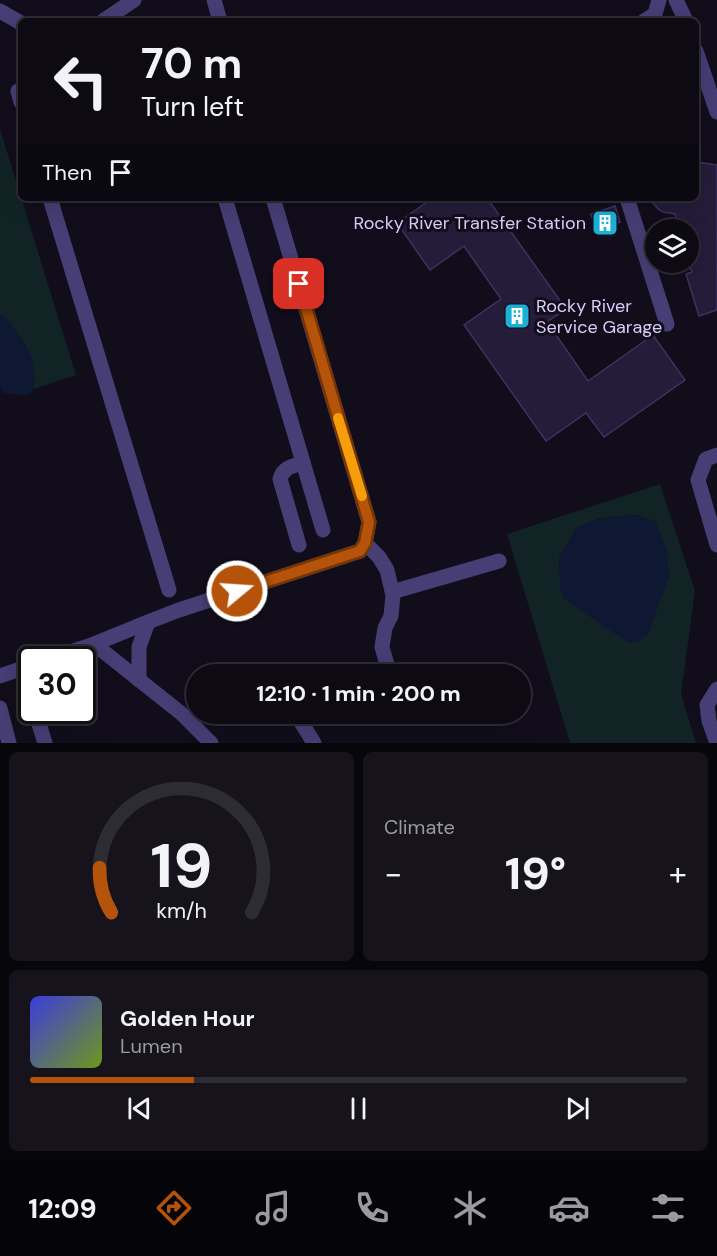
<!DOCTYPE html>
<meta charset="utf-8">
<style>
body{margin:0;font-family:"DM Sans",sans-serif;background:#16131d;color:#f1f3f6;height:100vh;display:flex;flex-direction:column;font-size:22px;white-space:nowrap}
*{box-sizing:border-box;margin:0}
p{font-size:20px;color:#9a9aa0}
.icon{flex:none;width:33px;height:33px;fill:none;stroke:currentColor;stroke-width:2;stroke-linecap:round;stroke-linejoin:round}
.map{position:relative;height:743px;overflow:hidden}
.sheet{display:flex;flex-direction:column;gap:9px;padding:9px;background:#07060b;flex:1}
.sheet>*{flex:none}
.hud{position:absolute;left:18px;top:18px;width:681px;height:183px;border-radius:9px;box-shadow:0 6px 24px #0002,0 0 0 2px #2d2b34;background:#0d0a14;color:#f1f3f6;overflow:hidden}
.controls{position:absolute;left:645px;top:219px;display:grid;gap:12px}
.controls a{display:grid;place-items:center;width:54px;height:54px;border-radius:50%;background:#0d0a14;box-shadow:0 6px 24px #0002,0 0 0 2px #2d2b34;font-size:30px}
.speed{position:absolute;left:18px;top:646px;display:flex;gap:12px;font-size:30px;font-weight:700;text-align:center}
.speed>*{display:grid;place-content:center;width:78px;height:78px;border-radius:50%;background:#0d0a14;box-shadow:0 6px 24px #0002,0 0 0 2px #2d2b34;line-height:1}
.speed .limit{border:3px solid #111;border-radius:9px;background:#fff;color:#111}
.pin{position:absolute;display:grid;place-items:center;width:51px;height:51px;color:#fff;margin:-26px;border-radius:12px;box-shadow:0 3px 9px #0006}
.me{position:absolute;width:66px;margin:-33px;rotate:72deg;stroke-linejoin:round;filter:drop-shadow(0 0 4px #0008)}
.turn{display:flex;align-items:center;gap:21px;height:126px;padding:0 24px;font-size:27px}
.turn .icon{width:78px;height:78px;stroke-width:2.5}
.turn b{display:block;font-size:42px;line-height:51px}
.then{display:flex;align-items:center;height:57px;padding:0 24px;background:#0003;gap:12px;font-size:22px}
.big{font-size:45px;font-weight:700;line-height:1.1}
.sheet .widget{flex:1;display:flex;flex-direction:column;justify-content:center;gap:9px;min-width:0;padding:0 21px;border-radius:9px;background:#16131d}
.sheet .dial{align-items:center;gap:0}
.dial svg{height:156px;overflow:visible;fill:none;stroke:#2d2b34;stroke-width:7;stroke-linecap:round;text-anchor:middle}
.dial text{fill:#f1f3f6;stroke:none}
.song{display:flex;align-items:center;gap:18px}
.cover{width:72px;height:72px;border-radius:9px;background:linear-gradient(135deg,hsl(240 70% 55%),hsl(80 70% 35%))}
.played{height:6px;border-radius:3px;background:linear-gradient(90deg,#b45309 25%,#2d2b34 25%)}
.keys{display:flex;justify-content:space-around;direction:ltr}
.heat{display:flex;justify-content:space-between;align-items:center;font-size:33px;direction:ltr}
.sheet .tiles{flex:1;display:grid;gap:9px;grid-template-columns:1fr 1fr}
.widget:last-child{grid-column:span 2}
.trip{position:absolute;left:186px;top:664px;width:345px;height:60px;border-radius:30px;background:#0d0a14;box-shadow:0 6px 24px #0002,0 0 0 2px #2d2b34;font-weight:700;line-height:60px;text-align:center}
.tabs{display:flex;height:96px;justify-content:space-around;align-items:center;background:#050408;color:#9a9aa0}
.tabs .icon{width:42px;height:42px}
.tabs .active{color:#b45309}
.tabs b{font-size:27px;color:#f1f3f6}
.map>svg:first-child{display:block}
.green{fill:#112324;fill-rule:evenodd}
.water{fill:#0e1833}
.building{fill:#251c39;stroke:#403162;stroke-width:1.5}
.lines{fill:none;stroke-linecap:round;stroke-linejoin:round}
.minor{stroke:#463e74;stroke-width:15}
.route-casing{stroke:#753606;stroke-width:15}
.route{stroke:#b45309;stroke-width:10}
.slow{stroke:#f59e0b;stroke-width:10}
.labels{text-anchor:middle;stroke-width:6;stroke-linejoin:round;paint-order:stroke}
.poi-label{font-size:18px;fill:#d7cef9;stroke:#110d1b;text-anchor:end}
</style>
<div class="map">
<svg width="717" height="743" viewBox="0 0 717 743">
<rect width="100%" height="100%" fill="#110d1b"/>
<!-- green -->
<g class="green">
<polygon points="0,129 76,375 34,389 34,369 2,315 0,316"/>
<path d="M660 484 695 591 681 694 696 743H570L507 534ZM638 515 656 612 648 634 576 528 600 518Z"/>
</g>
<!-- water -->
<g class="water">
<path d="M2 315C17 330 31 348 34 369 35 375 34 382 34 389L26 396 4 393 0 389V316Z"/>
<polygon points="638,515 655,521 667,550 669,577 648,634 638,642 629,643 565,600 560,587 559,557 576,528 600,518"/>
</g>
<!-- building -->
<g class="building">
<polygon points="696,162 717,165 717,310 699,316 686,274 692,272 688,262 688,230 680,230 675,214 663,212 658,209 649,198 696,198"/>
<polygon points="433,198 487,198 566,309 547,322 588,381 653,335 685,380 604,437 586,413 546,441 464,325 501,299 464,246 430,270 397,223"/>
<polygon points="615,206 620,222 596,230 591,214"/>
</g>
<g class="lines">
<!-- minor -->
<g class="minor">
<polyline points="214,0 220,21"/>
<polyline points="676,0 686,21"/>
<polyline points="0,11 21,23"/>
<polyline points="103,21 134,0"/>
<polyline points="644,21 655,14 659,0"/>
<polyline points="696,51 717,112"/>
<polyline points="18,91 21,102"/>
<polyline points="50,198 169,590"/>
<polyline points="225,198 323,530"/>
<polyline points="627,198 667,324"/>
<polyline points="717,455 706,459 698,480 717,545"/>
<polyline points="365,543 379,557 387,570 393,595 391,616 385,628 382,647 390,675"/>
<path d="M299 545 280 479C283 467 293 466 303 463"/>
<polyline points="392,592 499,561"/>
<polyline points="94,644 148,622"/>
<polyline points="46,660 94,644 182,714 211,743"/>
<polyline points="22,668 32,698"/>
<polyline points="0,676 32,665"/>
<polyline points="139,680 139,647 148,622 176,611 360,551 365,543 369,522 273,198"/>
<polyline points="0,708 9,743"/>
<polyline points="35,711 45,743"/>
<polyline points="296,714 314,743"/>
<polyline points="717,743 709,721 707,705 717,689"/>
</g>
</g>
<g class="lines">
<!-- route casing -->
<g class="route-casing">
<polyline id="route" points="237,591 360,551 365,543 369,522 299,284"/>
</g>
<!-- route -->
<use href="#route" class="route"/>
<!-- slow -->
<polyline class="slow" points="338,418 362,496"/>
</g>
<!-- icons -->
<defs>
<g id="building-square" transform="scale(1.35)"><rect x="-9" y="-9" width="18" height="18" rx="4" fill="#1cb0d6" stroke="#110d1b"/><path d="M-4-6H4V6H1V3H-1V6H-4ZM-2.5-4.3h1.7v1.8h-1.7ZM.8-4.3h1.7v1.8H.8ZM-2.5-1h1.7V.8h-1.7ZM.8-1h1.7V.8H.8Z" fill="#fff"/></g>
</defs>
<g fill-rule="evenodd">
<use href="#building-square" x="605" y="223"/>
<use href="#building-square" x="517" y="316"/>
</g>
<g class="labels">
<!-- poi labels -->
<g class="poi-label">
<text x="586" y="229">Rocky River Transfer Station</text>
<text x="536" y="312" text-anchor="start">Rocky River<tspan x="536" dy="21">Service Garage</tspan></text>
</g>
</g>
</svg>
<div class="controls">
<a><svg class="icon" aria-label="layers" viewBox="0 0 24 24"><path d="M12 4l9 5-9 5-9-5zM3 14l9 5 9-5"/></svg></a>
</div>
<div class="speed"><div class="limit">30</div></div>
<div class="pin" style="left:299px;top:284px;background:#d93025"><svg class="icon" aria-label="arrive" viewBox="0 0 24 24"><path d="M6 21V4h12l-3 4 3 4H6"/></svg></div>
<svg class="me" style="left:237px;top:591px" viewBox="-20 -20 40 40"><circle r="17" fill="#b45309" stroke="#fff" stroke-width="3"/><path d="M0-11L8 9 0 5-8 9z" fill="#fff"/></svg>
<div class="trip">12:10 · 1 min · 200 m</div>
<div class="hud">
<div class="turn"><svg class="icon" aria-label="left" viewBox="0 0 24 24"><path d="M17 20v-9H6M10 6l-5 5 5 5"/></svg><div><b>70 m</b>Turn left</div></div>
<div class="then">Then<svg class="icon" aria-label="arrive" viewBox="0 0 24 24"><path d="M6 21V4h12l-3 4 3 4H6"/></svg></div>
</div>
</div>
<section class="sheet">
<div class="tiles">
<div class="widget dial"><svg viewBox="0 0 100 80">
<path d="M14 69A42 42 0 1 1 86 69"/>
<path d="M14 69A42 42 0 0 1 8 46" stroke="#b45309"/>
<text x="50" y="56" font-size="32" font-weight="700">19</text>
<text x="50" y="72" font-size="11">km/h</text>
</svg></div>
<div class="widget"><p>Climate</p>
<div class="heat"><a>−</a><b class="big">19°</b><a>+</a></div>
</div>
<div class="widget">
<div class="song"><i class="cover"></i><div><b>Golden Hour</b><p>Lumen</p></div></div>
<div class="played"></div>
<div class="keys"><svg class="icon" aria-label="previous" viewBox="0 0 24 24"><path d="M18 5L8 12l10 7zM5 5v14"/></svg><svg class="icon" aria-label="pause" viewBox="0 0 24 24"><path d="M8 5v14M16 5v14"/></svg><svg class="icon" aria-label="next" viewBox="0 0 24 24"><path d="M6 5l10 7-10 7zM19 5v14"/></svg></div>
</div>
</div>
</section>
<nav class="tabs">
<b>12:09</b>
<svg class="icon active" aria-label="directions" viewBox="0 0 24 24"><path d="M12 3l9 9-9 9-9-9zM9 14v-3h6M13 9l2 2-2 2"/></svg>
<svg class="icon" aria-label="music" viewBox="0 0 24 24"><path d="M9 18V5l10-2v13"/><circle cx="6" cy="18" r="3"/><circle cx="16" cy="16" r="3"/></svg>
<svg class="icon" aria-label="phone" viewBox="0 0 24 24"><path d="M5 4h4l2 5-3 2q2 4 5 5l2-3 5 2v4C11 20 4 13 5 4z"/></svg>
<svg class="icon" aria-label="climate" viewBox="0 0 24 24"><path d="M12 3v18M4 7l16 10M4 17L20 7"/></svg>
<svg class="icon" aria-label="car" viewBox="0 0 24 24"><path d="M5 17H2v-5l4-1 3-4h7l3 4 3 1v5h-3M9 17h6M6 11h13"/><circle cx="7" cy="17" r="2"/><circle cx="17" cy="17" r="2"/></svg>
<svg class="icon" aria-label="filters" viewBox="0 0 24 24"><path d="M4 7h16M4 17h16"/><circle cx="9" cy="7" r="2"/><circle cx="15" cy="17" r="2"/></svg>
</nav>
